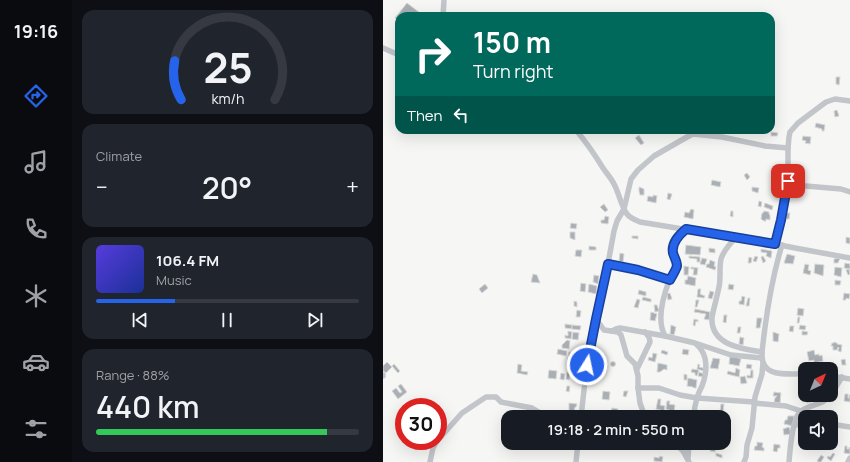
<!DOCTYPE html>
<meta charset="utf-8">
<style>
body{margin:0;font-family:Manrope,sans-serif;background:#20242c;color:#f1f3f6;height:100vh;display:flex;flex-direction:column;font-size:15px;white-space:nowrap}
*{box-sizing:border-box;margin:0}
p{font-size:13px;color:#9ea1a6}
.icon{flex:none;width:22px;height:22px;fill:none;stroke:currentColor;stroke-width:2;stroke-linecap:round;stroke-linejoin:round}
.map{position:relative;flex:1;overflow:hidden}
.side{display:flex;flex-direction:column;gap:10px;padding:10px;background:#0d0f14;width:311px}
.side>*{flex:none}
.hud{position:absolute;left:12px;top:12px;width:380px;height:122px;border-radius:12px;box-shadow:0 4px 16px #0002;background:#00695c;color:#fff;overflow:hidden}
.needle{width:26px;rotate:43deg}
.tools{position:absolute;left:415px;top:362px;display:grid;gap:8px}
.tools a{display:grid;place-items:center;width:40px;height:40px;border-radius:8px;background:#171b24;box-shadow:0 4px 16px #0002;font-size:20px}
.speed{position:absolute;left:12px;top:398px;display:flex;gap:8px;font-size:20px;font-weight:700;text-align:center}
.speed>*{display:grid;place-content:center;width:52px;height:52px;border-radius:50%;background:#171b24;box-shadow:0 4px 16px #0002;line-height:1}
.speed .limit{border:6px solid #d22;background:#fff;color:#111}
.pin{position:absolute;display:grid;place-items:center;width:34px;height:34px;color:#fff;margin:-17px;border-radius:8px;box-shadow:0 2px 6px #0006}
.me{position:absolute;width:44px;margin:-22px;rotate:10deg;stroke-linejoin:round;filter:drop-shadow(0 0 3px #0008)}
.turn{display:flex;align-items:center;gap:14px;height:84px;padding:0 12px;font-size:18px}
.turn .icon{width:52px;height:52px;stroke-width:2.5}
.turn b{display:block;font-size:28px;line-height:34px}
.then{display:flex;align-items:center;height:38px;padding:0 12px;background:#0003;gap:8px;font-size:15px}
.big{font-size:30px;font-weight:600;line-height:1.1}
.side .card{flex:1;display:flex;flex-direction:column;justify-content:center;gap:6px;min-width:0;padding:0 14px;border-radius:12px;background:#20242c}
.side .dial{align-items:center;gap:0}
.dial svg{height:104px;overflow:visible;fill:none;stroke:#363941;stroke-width:7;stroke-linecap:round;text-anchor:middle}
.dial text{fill:#f1f3f6;stroke:none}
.song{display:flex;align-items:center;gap:12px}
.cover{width:48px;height:48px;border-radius:6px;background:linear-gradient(135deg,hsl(250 70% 55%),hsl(230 70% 35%))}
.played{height:4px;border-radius:2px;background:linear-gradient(90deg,#2563eb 30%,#363941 30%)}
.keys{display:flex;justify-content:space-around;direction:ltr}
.heat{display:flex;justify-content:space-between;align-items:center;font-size:22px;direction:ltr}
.charge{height:6px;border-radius:3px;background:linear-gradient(90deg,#34c759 88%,#363941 0)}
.trip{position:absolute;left:118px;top:410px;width:230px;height:40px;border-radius:12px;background:#171b24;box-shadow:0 4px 16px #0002;font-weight:600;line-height:40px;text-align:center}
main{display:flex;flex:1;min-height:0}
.tabs{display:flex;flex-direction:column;width:72px;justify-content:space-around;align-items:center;background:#090b0e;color:#9ea1a6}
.tabs .icon{width:28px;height:28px}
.tabs .on{color:#2563eb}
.tabs b{font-size:18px;color:#f1f3f6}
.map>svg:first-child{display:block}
.building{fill:#a9afb5;stroke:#d8d8d6}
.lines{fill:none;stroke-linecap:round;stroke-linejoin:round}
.minor{stroke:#c2c5c9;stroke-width:5.5}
.route-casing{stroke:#184099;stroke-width:10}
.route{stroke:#2563eb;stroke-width:7}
</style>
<main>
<nav class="tabs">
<b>19:16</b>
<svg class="icon on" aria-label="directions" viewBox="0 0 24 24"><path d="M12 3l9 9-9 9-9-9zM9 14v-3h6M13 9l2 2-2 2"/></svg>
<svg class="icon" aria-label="music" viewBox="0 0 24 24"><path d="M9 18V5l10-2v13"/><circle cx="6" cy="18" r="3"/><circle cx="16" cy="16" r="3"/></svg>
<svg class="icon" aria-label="phone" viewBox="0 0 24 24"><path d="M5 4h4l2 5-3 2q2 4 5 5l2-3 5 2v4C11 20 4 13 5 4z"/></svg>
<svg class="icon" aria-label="climate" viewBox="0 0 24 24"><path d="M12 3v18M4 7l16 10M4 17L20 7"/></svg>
<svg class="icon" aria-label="car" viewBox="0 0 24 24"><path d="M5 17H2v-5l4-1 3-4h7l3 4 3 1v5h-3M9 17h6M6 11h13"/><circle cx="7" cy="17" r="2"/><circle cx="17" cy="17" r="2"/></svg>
<svg class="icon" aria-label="filters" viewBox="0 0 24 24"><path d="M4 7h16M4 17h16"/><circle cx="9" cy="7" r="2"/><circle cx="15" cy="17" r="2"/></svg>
</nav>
<section class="side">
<div class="card dial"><svg viewBox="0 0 100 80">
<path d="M14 69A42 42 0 1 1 86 69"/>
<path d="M14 69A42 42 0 0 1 9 39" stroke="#2563eb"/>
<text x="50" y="56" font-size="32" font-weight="700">25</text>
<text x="50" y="72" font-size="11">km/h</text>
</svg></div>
<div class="card"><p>Climate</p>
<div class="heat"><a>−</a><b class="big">20°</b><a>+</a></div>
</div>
<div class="card">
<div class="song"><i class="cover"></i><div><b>106.4 FM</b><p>Music</p></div></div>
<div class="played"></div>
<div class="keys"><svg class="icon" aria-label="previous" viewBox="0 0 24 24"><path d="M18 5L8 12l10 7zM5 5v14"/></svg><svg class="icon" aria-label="pause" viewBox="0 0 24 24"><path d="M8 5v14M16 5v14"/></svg><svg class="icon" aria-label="next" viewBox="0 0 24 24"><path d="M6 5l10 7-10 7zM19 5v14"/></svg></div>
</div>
<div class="card"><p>Range · 88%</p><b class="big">440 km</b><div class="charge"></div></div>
</section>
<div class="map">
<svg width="467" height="462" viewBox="0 0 467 462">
<rect width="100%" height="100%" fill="#f6f7f4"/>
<!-- building -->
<g class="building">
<polygon points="24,3 41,16 16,16 16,21 12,18"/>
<polygon points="453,77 457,77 456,85 453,84"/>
<polygon points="454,110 456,116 452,117 451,111"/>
<polygon points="433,123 442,125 441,131 439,131 439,129 432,127"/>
<polygon points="388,132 395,133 394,136 388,136"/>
<polygon points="256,135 261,143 258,145 252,138"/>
<polygon points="420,136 428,137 427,144 422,143 423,141 419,140"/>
<polygon points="364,173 367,177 364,180 361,175"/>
<polygon points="329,180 338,182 337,187 328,185"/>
<polygon points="256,187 261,189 261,195 257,195 256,191"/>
<polygon points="369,187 376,188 375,193 369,191"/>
<polygon points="285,193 289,194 287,200 284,199"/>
<polygon points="270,195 274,196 273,203 264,201 265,196 270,197"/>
<polygon points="376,201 379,202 378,207 375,206"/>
<polygon points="382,203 390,206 389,210 381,207"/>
<polygon points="221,204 225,210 222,212 217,207"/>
<polygon points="308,209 311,210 310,219 301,217 302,212 306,213"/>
<polygon points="348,211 350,211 350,217 347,216"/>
<polygon points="381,211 386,212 386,214 387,215 387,220 383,219 383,221 381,221 378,219 379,213 380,213"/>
<polygon points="404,213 407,213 406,219 403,219"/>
<polygon points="222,216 226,217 225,224 218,223 218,220 221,220"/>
<polygon points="188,223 194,224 193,229 187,228"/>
<polygon points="187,232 192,232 192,240 187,238"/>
<polygon points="249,236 255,236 255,239 249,238"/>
<polygon points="463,237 467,238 467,244 463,243"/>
<polygon points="303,245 318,247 317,255 302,254"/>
<polygon points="206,246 213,247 213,250 206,250"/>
<polygon points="326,248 332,249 332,253 326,252"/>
<polygon points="378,249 389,251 388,258 383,256 384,253 378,252"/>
<polygon points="193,250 199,250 198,257 192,256"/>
<polygon points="237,253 241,254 240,262 236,261"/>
<polygon points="404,254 412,256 410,264 401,263"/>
<polygon points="306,256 317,257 317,262 314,262 314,259 306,258"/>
<polygon points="372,256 375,257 373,262 370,261"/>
<polygon points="380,256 383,261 380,263 378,257"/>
<polygon points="366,257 369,258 368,263 365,263"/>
<polygon points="319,258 324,259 322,265 317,264"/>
<polygon points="457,258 455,263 451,263 451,259"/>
<polygon points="327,260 332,262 331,266 333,267 332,270 323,267 324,264 326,264"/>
<polygon points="462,263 467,264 467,269 461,268"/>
<polygon points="422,264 426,265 425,270 428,271 427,275 420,273"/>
<polygon points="432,264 441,265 440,276 431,273"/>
<polygon points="301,266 306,267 305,275 301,275"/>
<polygon points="308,267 315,268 314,275 310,275 311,269 308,269"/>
<polygon points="452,267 459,268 458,277 451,275"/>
<polygon points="466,269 467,274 465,275 463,270"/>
<polygon points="150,274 154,275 157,283 148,282"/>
<polygon points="211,275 216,276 215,284 210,282"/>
<polygon points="305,276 313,278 312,286 302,284 302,280 304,280"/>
<polygon points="452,280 458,281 457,285 452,285"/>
<polygon points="198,283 203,284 202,292 197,291"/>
<polygon points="102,284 105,288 99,293 96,289"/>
<polygon points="206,284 214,286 213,294 205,292"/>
<polygon points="346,284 351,285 350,290 345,289"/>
<polygon points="315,289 318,289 317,294 322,296 321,298 314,297"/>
<polygon points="256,290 263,292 263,296 255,294"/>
<polygon points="327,291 331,292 329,299 325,298"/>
<polygon points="287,293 289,299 285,300 284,294"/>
<polygon points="461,293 467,294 466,299 463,298 463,300 460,300"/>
<polygon points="359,296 362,297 361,305 356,304 356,301 358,301"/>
<polygon points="260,297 268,299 268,302 259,300"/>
<polygon points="365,298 367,298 366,306 363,306"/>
<polygon points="254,299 257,300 255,308 251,307"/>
<polygon points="313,300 316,300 314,307 312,307"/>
<polygon points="191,301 194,302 194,307 191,306"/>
<polygon points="271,305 274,305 276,311 272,312"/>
<polygon points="415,308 421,309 420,316 414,315"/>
<polygon points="312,309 327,312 326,320 321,319 323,314 311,312"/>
<polygon points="194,310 198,311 197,317 193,317"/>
<polygon points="268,312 274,314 272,321 267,320"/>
<polygon points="341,315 344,315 343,323 340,322"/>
<polygon points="415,317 417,317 416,323 414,323"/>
<polygon points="374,318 379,318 377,328 373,328"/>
<polygon points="311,319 315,320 315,322 313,321 312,326 310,325"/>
<polygon points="182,324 189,325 189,329 182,328"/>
<polygon points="189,325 198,326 197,330 189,329"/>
<polygon points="288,325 293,327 291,335 287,334"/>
<polygon points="417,325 423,326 422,330 416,329"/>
<polygon points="407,326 411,326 410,332 406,331"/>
<polygon points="355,327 358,327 357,333 354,333"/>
<polygon points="185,331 189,332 188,339 182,338 182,335 185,336"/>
<polygon points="419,331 425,332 424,335 419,335"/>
<polygon points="190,332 196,333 195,340 189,339"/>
<polygon points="390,332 396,334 395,342 390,341"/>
<polygon points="357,337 361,338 360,345 356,344"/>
<polygon points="184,340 187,341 186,349 179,348 179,345"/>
<polygon points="451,342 454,343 454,344 459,345 458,352 455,351 456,348 455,347 454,350 450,350 450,346 448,346 449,343 451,343"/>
<polygon points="175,349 184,351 183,356 174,354"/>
<polygon points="300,349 306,350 305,355 299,354"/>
<polygon points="279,350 285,352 284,355 278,353"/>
<polygon points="431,350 432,355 436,354 436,356 439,355 440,361 431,363 431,360 426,361 424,352"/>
<polygon points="186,352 191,353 190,361 185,360"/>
<polygon points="270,353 274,354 272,362 265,360 266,357 269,358"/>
<polygon points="347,355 358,359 356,366 346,364"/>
<polygon points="330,358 337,359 335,369 327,368"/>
<polygon points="462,359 463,365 459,365 458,360"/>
<circle cx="230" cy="364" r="2.5"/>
<polygon points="4,362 9,367 3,373 0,371 0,366"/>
<polygon points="275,363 284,365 284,370 281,369 277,372 274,372"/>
<polygon points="11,364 17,371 15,373 9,366"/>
<polygon points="135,364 139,365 138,371 145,372 144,375 134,373"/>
<polygon points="315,364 317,365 316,367 320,368 321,371 314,369"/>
<polygon points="364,364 369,365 368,369 363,368"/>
<polygon points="353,368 357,370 356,377 344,374 345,371 352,373"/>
<polygon points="309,369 316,370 314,376 312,375 312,373 308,372"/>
<polygon points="166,370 174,371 173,379 165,378"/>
<polygon points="368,370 370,370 370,378 364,378 364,375 367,376"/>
<polygon points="184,372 187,372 186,380 183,379"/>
<polygon points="316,372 321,374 320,377 315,376"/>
<polygon points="178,373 182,374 181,380 177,379"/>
<polygon points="301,374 304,375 304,380 301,380"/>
<polygon points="362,376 364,383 358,384 357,377"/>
<polygon points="305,378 314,380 313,388 311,388 310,387 304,386"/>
<polygon points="18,384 24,392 15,399 9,391 13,388 17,393 19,392 15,386"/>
<polygon points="184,386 187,386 186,392 183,391"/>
<polygon points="220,391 227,392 226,400 219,399"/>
<polygon points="241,391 245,391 243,397 240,396"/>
<polygon points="391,392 398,393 397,403 391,402 392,398 394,396 390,396"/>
<polygon points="422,394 422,395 426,395 428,402 424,403"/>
<polygon points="462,394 465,394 465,398 466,398 466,395 467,395 467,402 461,401"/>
<polygon points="275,399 278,399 277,405 282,406 281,411 273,409"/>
<polygon points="284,401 287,401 286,404 292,405 291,412 283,409"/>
<polygon points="186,403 194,404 193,407 192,407 191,412 186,411"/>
<polygon points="338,404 341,404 340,412 337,411"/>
<polygon points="229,408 235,409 234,415 228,414"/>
<polygon points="291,415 302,416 290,417"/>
<polygon points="342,415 345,416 343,423 341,422"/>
<polygon points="405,416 411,416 410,426 401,424 402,420 404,420"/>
<polygon points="406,427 408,434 401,435 400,429"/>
<polygon points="374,442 380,443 379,447 381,448 381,451 371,450 372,446 374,446"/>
<polygon points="331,443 333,444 332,452 327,451 329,446 331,446"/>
<polygon points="391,444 397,445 397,448 395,448 394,452 390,451"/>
<polygon points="462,446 464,446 464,449 466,449 466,447 467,448 467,454 461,453"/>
<polygon points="333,453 339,455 339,458 333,456"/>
<polygon points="450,453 452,454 448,461 444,458 445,456 447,457"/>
<polygon points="438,455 441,457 438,462 435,462 434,461"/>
<polygon points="277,456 280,457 279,462 271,461 271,457 276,458"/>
</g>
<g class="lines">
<!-- minor -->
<g class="minor">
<polyline points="60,16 61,0"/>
<polyline points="0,48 16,55"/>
<path d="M193 130C203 142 212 155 220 168 224 174 229 179 232 186 236 194 239 208 244 214 247 218 252 220 257 222L392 244 412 248 467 258"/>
<polyline points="405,181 411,185 458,189 467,192"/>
<path d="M353 237C348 243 340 251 338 259 336 268 338 278 336 287 334 297 331 307 329 317 327 345 359 349 379 352"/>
<polyline points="392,244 399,220 406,177 405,165 405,148 406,137 407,132 415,123 443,102 452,99 467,101"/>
<path d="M399 245C388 281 383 315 379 352 379 355 379 359 380 362 385 378 409 373 422 374"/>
<polyline points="225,264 255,270 287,280"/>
<polyline points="213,319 221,330 235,332 238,335 244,356 252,364 255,376 255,388 257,403 262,417"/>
<polyline points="229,331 233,329 237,328 282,336 312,343 348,355 379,358"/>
<path d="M282 336C273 320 280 297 286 281 288 277 292 272 293 267 294 264 293 261 292 258 288 244 292 238 303 229"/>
<polyline points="254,369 267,342 266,337 262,332"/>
<polyline points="0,376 0,375"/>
<polyline points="448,376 467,379"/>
<polyline points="255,388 276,388 297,395 314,398 371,402"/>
<polyline points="448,395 459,377"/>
<polyline points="371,403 403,406 418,411"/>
<polyline points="198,417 202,381 213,319 224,269 231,231 234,221 241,209 248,179 255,170 271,156 304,137 310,134 339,137 382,146 405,148"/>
<path d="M311 417C311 411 312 404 314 398 315 394 317 390 319 386 324 373 326 355 314 345"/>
<polyline points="448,424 467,427"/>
<polyline points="411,425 422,424"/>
<polyline points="55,440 79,413 103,397 113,397 118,402 149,408 164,417"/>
<polyline points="292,443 300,451 306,462"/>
<polyline points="305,458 306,443"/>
<polyline points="47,462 50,448 54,441"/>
<polyline points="193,462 195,443"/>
<polyline points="361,462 363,457 364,445 369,428 372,397 379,374 380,363"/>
<path d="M406 462C407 451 409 417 418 411 428 404 440 405 448 395"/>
<polyline points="465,462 467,458"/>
</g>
</g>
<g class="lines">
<!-- route casing -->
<g class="route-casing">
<path id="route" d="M204 365 213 319 225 264 255 270 287 280C289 276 293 270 294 266 294 261 291 257 290 253 288 243 296 235 303 229L392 244 398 220 405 181"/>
</g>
<!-- route -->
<use href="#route" class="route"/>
</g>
</svg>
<div class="tools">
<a><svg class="needle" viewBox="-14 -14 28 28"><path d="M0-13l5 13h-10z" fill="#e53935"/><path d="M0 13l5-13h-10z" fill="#9ea1a6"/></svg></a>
<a><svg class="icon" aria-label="sound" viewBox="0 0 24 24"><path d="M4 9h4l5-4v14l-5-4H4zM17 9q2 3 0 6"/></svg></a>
</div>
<div class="speed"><div class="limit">30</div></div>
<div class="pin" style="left:405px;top:181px;background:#d93025"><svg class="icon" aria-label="arrive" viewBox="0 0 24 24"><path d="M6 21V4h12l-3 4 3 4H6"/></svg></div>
<svg class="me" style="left:204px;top:365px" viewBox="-20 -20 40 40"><circle r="17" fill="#2563eb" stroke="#fff" stroke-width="3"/><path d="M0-11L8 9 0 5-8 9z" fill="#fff"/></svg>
<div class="trip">19:18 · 2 min · 550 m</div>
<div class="hud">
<div class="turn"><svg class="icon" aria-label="right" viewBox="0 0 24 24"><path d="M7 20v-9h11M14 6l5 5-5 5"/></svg><div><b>150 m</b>Turn right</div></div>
<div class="then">Then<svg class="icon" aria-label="left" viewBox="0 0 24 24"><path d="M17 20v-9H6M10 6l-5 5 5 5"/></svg></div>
</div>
</div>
</main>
